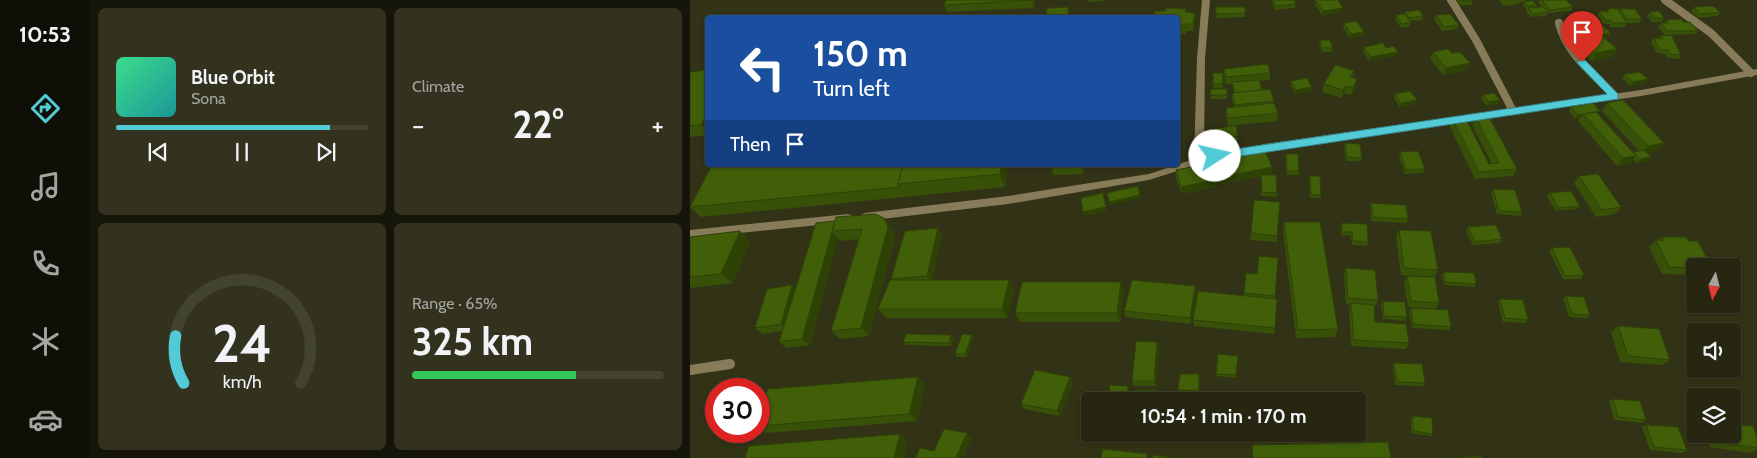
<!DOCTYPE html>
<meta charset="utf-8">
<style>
body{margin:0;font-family:Cabin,sans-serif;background:#32321f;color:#f1f3f6;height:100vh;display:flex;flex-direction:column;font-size:19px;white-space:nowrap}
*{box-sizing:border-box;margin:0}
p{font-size:16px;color:#a4a59f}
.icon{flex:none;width:28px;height:28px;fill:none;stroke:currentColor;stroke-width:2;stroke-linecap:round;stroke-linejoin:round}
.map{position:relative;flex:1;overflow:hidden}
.drawer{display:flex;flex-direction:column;gap:8px;padding:8px;background:#151509;width:600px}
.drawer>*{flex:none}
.hud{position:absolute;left:15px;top:15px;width:475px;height:152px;border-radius:5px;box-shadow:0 1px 4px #0004,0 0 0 1px #424331;background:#1a4fa0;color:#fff;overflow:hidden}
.needle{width:32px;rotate:187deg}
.tools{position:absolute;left:996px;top:258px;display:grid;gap:10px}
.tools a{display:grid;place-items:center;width:55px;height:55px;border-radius:5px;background:#262611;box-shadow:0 1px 4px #0004,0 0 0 1px #424331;font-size:25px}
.speed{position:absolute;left:15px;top:378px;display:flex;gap:10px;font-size:25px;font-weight:700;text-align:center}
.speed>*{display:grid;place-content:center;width:65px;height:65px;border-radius:50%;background:#262611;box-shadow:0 1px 4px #0004,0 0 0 1px #424331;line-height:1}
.speed .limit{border:8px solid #d22;background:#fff;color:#111}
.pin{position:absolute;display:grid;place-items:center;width:42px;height:42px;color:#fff;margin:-51px -21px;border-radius:50% 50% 50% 0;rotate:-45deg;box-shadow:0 0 5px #0007}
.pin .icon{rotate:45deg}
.me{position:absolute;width:55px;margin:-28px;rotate:80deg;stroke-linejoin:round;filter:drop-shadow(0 0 4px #0008)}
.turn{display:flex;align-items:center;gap:18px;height:105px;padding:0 25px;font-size:22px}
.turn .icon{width:65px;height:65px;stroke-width:2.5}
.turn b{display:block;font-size:35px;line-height:42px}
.then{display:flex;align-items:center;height:48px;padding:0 25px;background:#0003;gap:10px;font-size:19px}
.big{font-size:38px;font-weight:700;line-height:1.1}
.drawer .widget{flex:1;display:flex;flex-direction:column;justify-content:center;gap:8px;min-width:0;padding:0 18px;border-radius:8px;background:#32321f}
.drawer .dial{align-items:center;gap:0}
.dial svg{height:130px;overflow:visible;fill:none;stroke:#424331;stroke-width:7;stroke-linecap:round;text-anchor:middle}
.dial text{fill:#f1f3f6;stroke:none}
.song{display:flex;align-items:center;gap:15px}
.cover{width:60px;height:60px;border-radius:8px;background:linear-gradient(135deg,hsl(150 70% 55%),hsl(180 70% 35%))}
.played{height:5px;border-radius:2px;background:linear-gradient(90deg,#52cbd7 85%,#424331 85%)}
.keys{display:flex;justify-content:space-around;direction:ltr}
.heat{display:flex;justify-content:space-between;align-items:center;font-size:28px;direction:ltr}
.charge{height:8px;border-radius:4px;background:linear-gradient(90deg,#34c759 65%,#424331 0)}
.drawer .tiles{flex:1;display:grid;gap:8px;grid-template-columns:repeat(2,1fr)}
.trip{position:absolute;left:391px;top:392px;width:285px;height:50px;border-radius:5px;background:#262611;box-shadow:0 1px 4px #0004,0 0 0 1px #424331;font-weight:700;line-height:50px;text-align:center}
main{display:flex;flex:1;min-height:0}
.dock{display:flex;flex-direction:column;width:90px;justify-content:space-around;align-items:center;background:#0f0f07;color:#a4a59f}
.dock .icon{width:35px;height:35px}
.dock .selected{color:#52cbd7}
.dock b{font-size:22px;color:#f1f3f6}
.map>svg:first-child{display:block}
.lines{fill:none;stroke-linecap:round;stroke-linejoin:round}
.lane-far1{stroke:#877b5a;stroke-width:8}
.lane{stroke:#877b5a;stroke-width:10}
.street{fill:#877b5a;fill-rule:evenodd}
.wall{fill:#385108}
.shaded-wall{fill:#2e4206}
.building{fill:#415e09;stroke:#2e4206}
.route{fill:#52cbd7;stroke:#35848c}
</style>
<main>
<nav class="dock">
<b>10:53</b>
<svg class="icon selected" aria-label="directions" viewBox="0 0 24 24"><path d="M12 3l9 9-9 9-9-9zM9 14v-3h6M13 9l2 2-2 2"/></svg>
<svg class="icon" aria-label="music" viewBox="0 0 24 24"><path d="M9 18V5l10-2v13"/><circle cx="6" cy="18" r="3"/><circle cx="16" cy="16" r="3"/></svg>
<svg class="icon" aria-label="phone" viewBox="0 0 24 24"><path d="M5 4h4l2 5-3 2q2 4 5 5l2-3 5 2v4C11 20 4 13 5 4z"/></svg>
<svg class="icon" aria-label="climate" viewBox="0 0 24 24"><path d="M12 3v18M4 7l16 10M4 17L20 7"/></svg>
<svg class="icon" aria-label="car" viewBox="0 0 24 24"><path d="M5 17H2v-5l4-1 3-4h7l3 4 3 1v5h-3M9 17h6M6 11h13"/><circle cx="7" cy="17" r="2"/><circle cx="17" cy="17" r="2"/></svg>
</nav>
<section class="drawer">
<div class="tiles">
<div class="widget">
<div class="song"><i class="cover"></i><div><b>Blue Orbit</b><p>Sona</p></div></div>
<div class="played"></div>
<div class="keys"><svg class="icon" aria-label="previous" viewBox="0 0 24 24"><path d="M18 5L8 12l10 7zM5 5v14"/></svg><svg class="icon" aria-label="pause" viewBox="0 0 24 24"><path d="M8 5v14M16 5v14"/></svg><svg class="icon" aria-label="next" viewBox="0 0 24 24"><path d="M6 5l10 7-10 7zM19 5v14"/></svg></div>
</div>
<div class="widget"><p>Climate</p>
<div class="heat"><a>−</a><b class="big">22°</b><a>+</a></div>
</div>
<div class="widget dial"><svg viewBox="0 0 100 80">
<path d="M14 69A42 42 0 1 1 86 69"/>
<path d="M14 69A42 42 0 0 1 9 40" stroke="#52cbd7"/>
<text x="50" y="56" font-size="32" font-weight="700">24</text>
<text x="50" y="72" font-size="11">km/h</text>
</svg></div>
<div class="widget"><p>Range · 65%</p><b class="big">325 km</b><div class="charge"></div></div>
</div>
</section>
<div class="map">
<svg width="1067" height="458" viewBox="0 0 1067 458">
<rect width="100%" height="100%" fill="#323217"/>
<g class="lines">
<!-- lane-far1 -->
<g class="lane-far1">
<polyline points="761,0 786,40 823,111"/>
<polyline points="975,0 1021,33 1061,73"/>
<path d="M869 23C876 54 904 74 925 96"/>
</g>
<!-- lane -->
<polyline class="lane" points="0,370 40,364"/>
<!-- street -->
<g class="street">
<polygon points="512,0 520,0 515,58 514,156 575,144 951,90 1067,69 1067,75 951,96 575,150 525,159 459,180 318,204 175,221 172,220 170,217 172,214 175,213 318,196 387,185 459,174 504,159 507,58"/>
<polygon points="158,214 161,215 163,218 161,221 158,222 0,238 0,230"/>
</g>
</g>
<!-- wall -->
<g class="wall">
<polygon points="256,0 345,0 344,8 257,12 254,5"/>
<polygon points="398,0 420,0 398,2"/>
<polygon points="582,0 604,0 606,4 605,8 584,10"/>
<polygon points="624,0 648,0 652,12 632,15 625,4 626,2"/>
<polygon points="767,0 782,0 783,1 782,5 769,5"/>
<polygon points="809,0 835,0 835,1 830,2 829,4 814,6"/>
<polygon points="850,0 876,0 883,7 881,11 858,13 856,16 841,17 836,12 837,10 833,5 834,1 847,5 846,7 852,7 848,2"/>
<polygon points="526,7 555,7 555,17 526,18"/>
<polygon points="1004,7 1030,12 1028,16 1008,18 1001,11"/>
<polygon points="919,8 929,11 930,9 952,19 949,23 937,23 934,27 920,27 919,24 913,24 908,15 910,11 917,12"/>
<polygon points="496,9 496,12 506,20 503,31 496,31 496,34 488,33 488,18 476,11"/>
<polygon points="379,11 379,18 356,18 356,16"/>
<polygon points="715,12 733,16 732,20 719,21 721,23 719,27 711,28 705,19 706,15 714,14"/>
<polygon points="960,12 974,18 972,22 962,22 957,16"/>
<polygon points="746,15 769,25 767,29 752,31 744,19"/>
<polygon points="976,20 993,22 1008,31 1005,34 975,35 968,27 971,23 974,23"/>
<polygon points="654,23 674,32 673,36 660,38 653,27"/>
<polygon points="889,25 904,27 921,33 919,37 914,38 927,49 922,57 902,61 886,46 891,39 896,38 887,29"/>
<polygon points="971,35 991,55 989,59 977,58 975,54 967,53 961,42 964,38 969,39"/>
<polygon points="630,40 643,48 642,52 632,52 629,44"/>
<polygon points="674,47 696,48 708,52 707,55 679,61 673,51"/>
<polygon points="743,52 777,70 753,75 740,59"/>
<polygon points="534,69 580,73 580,80 569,81 572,90 584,101 583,103 588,113 587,121 538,126 536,116 536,108 544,107 542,100 542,93 544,93 542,84 536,84 534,76"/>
<polygon points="18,70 18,135 0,137 0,72"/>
<polygon points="664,71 662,78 666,87 661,95 654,93 652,98 632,92 634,84"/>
<polygon points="533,73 533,88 523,88 523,84"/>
<polygon points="935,74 958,79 955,83 940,86 932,78"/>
<polygon points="601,81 622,87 621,91 605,94 601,85"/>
<rect x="521" y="89" width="16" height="10"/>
<polygon points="705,94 727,100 725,104 710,107 704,98"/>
<polygon points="793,95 810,100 808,104 797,106 791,99"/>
<polygon points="917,103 974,143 968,150 957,153 958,161 947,163 944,160 941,163 927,166 888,121 890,118 885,119 879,111 881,107 908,114 943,152 949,151 912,111"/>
<polygon points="786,118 827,169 823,176 785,179 760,127 763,120 799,164 802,164 782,125"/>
<polygon points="525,128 548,136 548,140 527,142"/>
<polygon points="655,143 672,158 671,161 656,161 654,147"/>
<polygon points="710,152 735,169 733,173 715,174 709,156"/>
<polygon points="596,154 609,171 609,175 597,175 595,158"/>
<polygon points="526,161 582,167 581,174 576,175 587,193 587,197 571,196 571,176 532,184 526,168"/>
<polygon points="318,165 315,187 11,217 0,207"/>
<polygon points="394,165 393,174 364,175 361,167"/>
<polygon points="486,170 528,186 492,194 486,178"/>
<polygon points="620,176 631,195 631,198 620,198 619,179"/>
<polygon points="889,176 931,207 925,214 906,217 884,183"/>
<polygon points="803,189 832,212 830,216 807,214 801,193"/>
<polygon points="860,193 890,206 887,209 866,211 857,197"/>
<polygon points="681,203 718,219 717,223 681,221 680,206"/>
<polygon points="194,218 201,228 205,237 179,336 150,339 141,331 169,239 150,241 148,239 120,345 97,348 89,342 92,331 73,334 65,328 106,289 145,221"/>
<polygon points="594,222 648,329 645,337 606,338 593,232"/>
<polygon points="652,223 678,242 677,246 662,245 661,236 651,235 651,226"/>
<polygon points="778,227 812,239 810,243 783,245 776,231"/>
<polygon points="709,230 748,270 744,277 711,275 706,237"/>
<polygon points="561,233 587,236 587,242 560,240"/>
<polygon points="252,235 242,280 324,289 317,318 196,318 188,309 202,280 201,279"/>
<polygon points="0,237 60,241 43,283 0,288"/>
<polygon points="972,237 998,241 1005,266 1005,275 972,274 959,247 966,240 969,240"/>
<polygon points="862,248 894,275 891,279 873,279 859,251"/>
<polygon points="588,258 585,299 585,328 584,334 504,326 503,320 554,296 556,273 567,274"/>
<polygon points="656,268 688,300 686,306 684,306 685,322 719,343 716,349 661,346 659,310 661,305 656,304 654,275"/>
<polygon points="754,272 786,284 784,287 754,285 752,275"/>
<polygon points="717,276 749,303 746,309 718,307 714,282"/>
<polygon points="431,282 434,291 430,322 330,322 325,313"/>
<polygon points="505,286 506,293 501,324 435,317 434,311"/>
<polygon points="876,296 900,315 897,318 879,317 873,299"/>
<polygon points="810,299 838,320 835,323 813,322 808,302"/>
<polygon points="693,301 717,317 715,321 693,319 691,304"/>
<polygon points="721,308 761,327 759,330 722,328 719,311"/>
<polygon points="928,326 980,360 972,365 930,362 921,332"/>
<polygon points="261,335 264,338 261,346 216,345 213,342"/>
<polygon points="284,338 277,357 267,357 265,354"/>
<polygon points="469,348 466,386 444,386 442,381"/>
<polygon points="548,356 546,378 526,376 526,374"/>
<polygon points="704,363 735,383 733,386 705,385 703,366"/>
<polygon points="509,374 509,393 489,393 488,390"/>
<polygon points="228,377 235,385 227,421 76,433 69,429 69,413"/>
<polygon points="380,377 383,382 370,416 334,409 331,404"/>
<polygon points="923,399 956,420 952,423 924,420 919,401"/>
<polygon points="723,416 743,434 741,436 721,433 721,419"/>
<polygon points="956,425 997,450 992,453 960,450 952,427"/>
<polygon points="1052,425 1067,438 1067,450 1060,453 1020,447 1016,434 1042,434"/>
</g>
<!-- shaded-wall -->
<g class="shaded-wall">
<polygon points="342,0 345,0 344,8"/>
<polygon points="653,8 652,12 632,15 633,11"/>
<polygon points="505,13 506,20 503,31 503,24"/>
<polygon points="674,32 673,36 660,38 661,34"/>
<polygon points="921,33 919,37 899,41 901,37"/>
<polygon points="927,49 922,57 902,61 906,53"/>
<polygon points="708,52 707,55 679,61 680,57"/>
<polygon points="780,63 777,70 753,75 756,68"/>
<polygon points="667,79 666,87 661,95 663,88"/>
<polygon points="958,79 955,83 940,86 943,82"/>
<polygon points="656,86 654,93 652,98 653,90"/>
<polygon points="622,87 621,91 605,94 606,90"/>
<polygon points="727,100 725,104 710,107 711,103"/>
<polygon points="810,100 808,104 797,106 799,102"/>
<polygon points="18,111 18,132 11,125"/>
<polygon points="893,114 890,118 885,119 888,115"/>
<polygon points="974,143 968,150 952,154 958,146"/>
<polygon points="946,156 941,163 927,166 933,158"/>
<polygon points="961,157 958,161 947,163 950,159"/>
<polygon points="311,165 318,165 315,187 310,174"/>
<polygon points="391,165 394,165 393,174 391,166"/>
<polygon points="582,167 581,174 532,184 532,177"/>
<polygon points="528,179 528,186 492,194 491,187"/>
<polygon points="450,195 451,198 419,205 419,202"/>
<polygon points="416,207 417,211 394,216 393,212"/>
<polygon points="194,218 201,228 205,237 179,336 171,328"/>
<polygon points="248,228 252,235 242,283 237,276"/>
<polygon points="50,231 60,241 43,283 31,274"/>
<polygon points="142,232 148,239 120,345 112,339"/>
<polygon points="319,280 324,289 317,318 312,309"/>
<polygon points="431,282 434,291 430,322 427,313"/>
<polygon points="102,285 109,292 98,330 91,324"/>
<polygon points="505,286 506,293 501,324 500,318"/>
<polygon points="261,335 264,338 261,346 259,343"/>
<polygon points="282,335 284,338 277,357 275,354"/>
<polygon points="467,342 469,348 466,386 464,381"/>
<polygon points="228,377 235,385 227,421 219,414"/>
<polygon points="380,377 383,382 370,416 367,411"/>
<polygon points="438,386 439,389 438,401 437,401"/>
<polygon points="277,433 282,437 273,458 266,458"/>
<polygon points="210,434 218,440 214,458 204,458"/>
</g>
<!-- building -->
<g class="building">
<polygon points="256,0 342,0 254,5"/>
<polygon points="583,0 604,0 606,4 585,6"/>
<polygon points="626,0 648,0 653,8 633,11"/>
<polygon points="770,0 782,0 783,1 770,1"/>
<polygon points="852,0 876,0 883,7 860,10"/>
<polygon points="834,1 843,1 847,5 838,6"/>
<polygon points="1023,6 1030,12 1011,14 1004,7"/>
<polygon points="378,7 378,15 356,16 357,8"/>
<polygon points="526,7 555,7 555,13 526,14"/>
<polygon points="853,7 858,12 843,14 838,8"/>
<polygon points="476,8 496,9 495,12 505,13 503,24 496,24 495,26 488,26 488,18 463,18 465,11 476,11"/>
<polygon points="919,8 928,9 937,23 923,23 921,20 915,20 910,11 918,12"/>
<polygon points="930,9 945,9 952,19 937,19"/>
<polygon points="729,10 733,16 719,18 715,12"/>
<polygon points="969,11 974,18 965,18 960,12"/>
<polygon points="715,14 721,23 712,24 706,15"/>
<polygon points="760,14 769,25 754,27 746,15"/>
<polygon points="991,19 993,22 1000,22 1008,31 978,31 971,23 978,23 976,20"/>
<polygon points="667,21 674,32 661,34 654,23"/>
<polygon points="899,23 904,27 913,26 921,33 901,37 889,25"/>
<polygon points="911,35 927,49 906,53 891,39"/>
<polygon points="971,35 982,36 991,55 980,54 978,50 969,49 964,38 973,39"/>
<polygon points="630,40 640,40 643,48 632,48"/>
<polygon points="693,43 696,48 704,46 708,52 680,57 674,47"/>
<polygon points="758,49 762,53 770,52 780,63 756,68 743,52"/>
<polygon points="578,64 580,73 536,77 534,69"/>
<polygon points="645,65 664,71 660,77 667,79 663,88 656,86 653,90 634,84"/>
<polygon points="18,70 18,111 11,125 0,126 0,72"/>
<polygon points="950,72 958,79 943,82 935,74"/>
<rect x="523" y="73" width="10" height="11"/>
<polygon points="617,78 622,87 606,90 601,81"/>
<polygon points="569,80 572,90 545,93 542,82"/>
<polygon points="521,89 537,89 537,95 520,95"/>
<polygon points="580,89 584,101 545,105 542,93"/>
<polygon points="720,91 727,100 711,103 705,94"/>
<polygon points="804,93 810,100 799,102 793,95"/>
<polygon points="933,100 974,143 958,146 917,103"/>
<polygon points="584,103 588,113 538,118 536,108"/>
<polygon points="903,103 910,111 888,115 881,107"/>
<polygon points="906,112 946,156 933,158 893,114"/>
<polygon points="799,117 827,169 789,172 763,120 776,119 799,164 809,163 786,118"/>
<polygon points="546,126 548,136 527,138 525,128"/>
<polygon points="655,143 670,144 672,158 657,157"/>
<polygon points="954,150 961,157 950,159 943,152"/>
<polygon points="575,151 582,167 532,177 526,161"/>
<polygon points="728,151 735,169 716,170 710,152"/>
<polygon points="596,154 608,154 609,171 597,171"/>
<polygon points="522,163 528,179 491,187 486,170"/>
<polygon points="22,165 213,165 208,184 210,187 0,207"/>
<polygon points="213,165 311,165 310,174 208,184"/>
<polygon points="362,165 391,165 391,166 361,167"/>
<polygon points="908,174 931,207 912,210 889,176"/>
<polygon points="571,175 586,175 587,193 572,192"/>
<polygon points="620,176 630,176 631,195 621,194"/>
<polygon points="448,186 450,195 419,202 417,193"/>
<polygon points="803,189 825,190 832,212 809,211"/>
<polygon points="881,191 890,206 868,208 860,193"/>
<polygon points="413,193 416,207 393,212 391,198"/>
<polygon points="564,200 590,202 587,236 561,233"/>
<polygon points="681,203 716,205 718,219 683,217"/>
<polygon points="185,214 194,218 198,227 171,328 141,331 172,229 142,231 146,217"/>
<polygon points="145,221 112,339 89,342 126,223"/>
<polygon points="594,222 630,222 648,329 608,330"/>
<polygon points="652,223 677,224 678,242 663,241 662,232 652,232"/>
<polygon points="806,225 812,239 785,242 778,227"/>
<polygon points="248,228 237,276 201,279 215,231"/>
<polygon points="709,230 741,231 748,270 714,268"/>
<polygon points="50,231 31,274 0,277 0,237"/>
<polygon points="972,237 996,237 998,241 1008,241 1021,266 1005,266 1005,268 979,267 966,240 974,241"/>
<polygon points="880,247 894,275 875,276 862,248"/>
<polygon points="569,256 588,258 585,296 554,293 556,273 567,274"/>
<polygon points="656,268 685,270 688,300 658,298"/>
<polygon points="754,272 784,273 786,284 755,282"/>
<polygon points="717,276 745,277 749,303 721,301"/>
<polygon points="200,280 319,280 312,309 188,309"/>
<polygon points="442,280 505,286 500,318 434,311"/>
<polygon points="332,282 431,282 427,313 325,313"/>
<polygon points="102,285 91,324 65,328 77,289"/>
<polygon points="508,291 587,299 585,328 503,320"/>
<polygon points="876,296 894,297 900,315 882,314"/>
<polygon points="810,299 833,300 838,320 815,318"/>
<polygon points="693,301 715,302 717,317 694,316"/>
<polygon points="661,303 684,305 685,322 716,324 719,343 664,340"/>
<polygon points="721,308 758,310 761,327 723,324"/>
<polygon points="928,326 969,329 980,360 938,356"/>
<polygon points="216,334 261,335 259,343 213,342"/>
<polygon points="272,334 282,335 275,354 265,354"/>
<polygon points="446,341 467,342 464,381 442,381"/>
<polygon points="528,354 548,356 546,375 526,374"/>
<polygon points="704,363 732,364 735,383 707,382"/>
<polygon points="345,370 380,377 367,411 331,404"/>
<polygon points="490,374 509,374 509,391 488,390"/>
<polygon points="228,377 219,414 69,426 69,413 78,389"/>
<polygon points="420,385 438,386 437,401 418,401"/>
<polygon points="445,390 465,390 464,401 444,401"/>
<polygon points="472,394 487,394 486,401 472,401"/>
<rect x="492" y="398" width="20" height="3"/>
<polygon points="923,399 950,401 956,420 928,417"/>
<polygon points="723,416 742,418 743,434 723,431"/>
<polygon points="1042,416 1049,417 1052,425 1063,426 1067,438 1067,448 1030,442 1027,434 1042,434"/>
<polygon points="956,425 988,427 997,450 964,447"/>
<polygon points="254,429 277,433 266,458 225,458 230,448 244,451"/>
<polygon points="210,434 204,458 55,458 59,446"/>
<polygon points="698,442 701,458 563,458 562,445"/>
<polygon points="413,449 457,454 457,458 411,458"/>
<polygon points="463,455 486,458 462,458"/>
<polygon points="792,456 792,458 757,458"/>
</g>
<!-- route -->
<polygon class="route" points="892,59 895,60 928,94 928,99 525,160 520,156 525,152 917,94 888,64 887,62"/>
</svg>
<div class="tools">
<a><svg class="needle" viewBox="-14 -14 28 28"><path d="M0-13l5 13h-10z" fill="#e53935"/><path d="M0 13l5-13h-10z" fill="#a4a59f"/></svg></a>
<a><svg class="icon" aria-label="sound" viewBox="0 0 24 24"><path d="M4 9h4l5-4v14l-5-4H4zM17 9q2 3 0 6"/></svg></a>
<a><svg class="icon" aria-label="layers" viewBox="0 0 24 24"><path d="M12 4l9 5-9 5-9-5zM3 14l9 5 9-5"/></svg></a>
</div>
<div class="speed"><div class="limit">30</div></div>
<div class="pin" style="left:892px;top:62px;background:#d93025"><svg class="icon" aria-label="arrive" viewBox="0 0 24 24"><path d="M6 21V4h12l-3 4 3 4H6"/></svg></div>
<svg class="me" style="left:525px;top:156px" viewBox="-20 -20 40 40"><circle r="19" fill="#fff"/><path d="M0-13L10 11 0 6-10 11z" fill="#52cbd7"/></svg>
<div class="trip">10:54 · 1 min · 170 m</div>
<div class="hud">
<div class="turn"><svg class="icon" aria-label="left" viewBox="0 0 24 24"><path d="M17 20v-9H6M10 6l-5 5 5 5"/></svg><div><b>150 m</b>Turn left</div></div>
<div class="then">Then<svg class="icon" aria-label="arrive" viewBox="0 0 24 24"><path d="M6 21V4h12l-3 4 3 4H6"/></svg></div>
</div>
</div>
</main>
